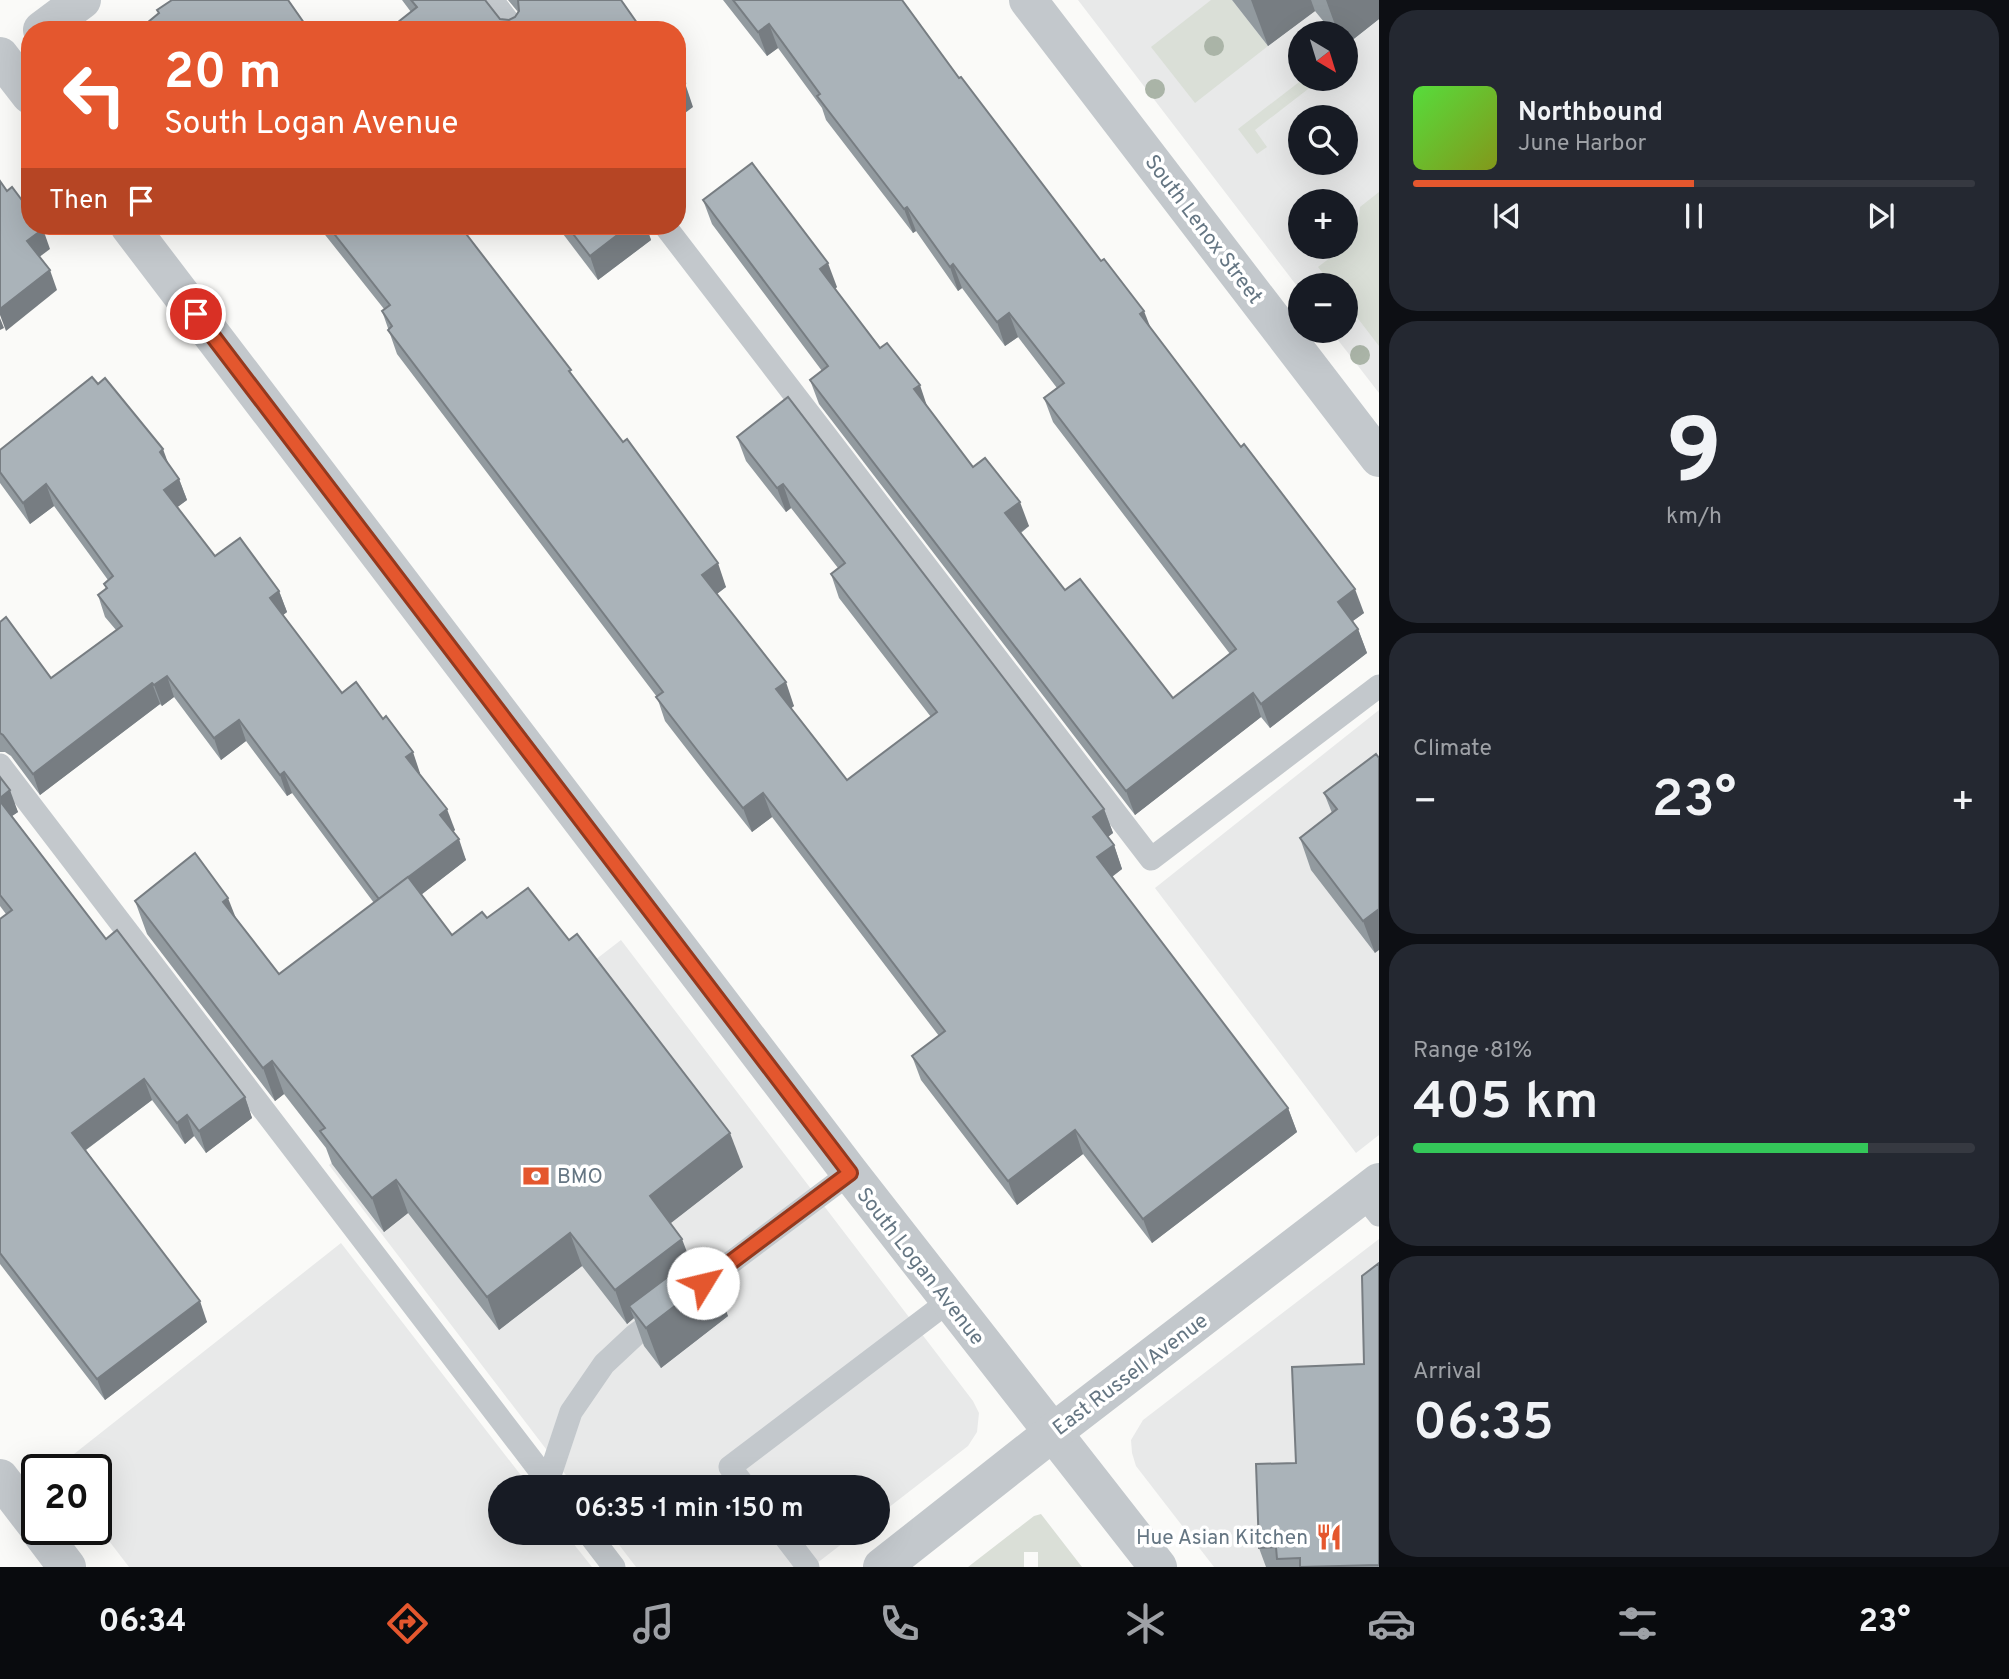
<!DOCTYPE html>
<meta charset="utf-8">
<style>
body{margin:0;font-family:Overpass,sans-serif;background:#242831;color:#f1f3f6;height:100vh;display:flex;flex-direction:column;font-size:26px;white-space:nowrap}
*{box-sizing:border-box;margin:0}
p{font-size:23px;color:#9ea1a6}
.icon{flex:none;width:38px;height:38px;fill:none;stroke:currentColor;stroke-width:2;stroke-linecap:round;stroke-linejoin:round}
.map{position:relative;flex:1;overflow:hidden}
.details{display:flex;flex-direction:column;gap:10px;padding:10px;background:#0d0f14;width:630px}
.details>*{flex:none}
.top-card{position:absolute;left:21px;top:21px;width:665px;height:214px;border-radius:28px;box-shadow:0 7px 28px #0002;background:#e4572e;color:#fff;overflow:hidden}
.needle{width:46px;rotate:142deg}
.controls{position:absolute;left:1288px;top:21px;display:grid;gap:14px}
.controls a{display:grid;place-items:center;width:70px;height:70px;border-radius:50%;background:#171b24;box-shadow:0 7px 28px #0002;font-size:35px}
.speed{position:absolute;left:21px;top:1454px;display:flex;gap:14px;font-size:35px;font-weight:700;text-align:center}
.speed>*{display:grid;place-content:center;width:91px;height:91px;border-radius:50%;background:#171b24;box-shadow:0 7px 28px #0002;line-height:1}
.speed .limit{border:4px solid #111;border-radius:10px;background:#fff;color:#111}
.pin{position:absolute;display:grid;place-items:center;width:60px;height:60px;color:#fff;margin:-30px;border:4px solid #fff;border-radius:50%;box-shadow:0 2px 7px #0007}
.me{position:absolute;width:77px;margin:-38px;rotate:54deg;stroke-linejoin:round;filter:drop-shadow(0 0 5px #0008)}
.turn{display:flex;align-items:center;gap:24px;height:147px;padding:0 28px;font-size:32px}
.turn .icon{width:91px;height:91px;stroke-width:2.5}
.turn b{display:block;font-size:49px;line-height:60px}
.then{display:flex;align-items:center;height:66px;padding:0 28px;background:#0003;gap:14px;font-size:26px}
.big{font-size:52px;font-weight:600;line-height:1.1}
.details .widget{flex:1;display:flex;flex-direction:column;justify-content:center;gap:10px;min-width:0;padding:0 24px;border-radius:28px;background:#242831}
.details .dial{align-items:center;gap:0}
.dial b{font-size:91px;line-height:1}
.song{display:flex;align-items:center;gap:21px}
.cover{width:84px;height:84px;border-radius:10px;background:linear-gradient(135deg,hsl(110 70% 55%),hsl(70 70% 35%))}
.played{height:7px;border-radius:4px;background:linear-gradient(90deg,#e4572e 50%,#363941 50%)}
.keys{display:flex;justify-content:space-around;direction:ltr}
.heat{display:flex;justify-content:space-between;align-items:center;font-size:38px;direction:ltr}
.charge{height:10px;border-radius:5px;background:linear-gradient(90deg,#34c759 81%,#363941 0)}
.trip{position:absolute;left:488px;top:1475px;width:402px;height:70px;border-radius:35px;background:#171b24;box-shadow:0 7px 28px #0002;font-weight:600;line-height:70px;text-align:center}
.tabs{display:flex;height:112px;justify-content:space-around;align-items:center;background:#090b0e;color:#9ea1a6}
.tabs .icon{width:49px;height:49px}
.tabs .selected{color:#e4572e}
.tabs b{font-size:32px;color:#f1f3f6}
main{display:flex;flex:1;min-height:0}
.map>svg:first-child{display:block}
.built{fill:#e8e9e9;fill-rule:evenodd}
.green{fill:#dadfd7}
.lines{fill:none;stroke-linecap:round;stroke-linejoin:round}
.service{stroke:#c3c8cc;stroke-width:23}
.minor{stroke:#c3c8cc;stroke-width:38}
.tree{fill:#aab4a7}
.wall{fill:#929a9f}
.shaded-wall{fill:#777d82}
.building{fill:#aab3b9;stroke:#777d82;stroke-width:2}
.route-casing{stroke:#94391e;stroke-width:18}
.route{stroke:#e4572e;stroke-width:12}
.labels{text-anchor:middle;stroke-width:7;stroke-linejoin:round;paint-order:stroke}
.street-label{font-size:21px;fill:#657683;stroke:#fff}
.poi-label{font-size:21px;fill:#657683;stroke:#fff;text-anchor:start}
</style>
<main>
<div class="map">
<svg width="1379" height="1567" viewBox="0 0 1379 1567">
<rect width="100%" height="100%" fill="#fafaf8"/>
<!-- built -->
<g class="built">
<path d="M1078 0H1379V393L1331 331H1346V285H1300V290ZM1300 33H1346V79H1300ZM1300 117H1346V163H1300ZM1300 201H1346V247H1300Z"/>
<polygon points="1379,710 1379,1135 1356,1153 1155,888"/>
<polygon points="621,940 973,1401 979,1413 977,1432 968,1446 879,1515 878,1488 575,1487 329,1165"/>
<polygon points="1379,1239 1379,1567 1214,1567 1136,1466 1132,1453 1131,1440 1143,1420"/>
<polygon points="341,1243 530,1487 500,1488 500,1533 565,1533 592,1567 129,1567 96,1524 96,1470 55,1469"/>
<polygon points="610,1533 856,1533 812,1567 636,1567"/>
</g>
<!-- green -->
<g class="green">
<polygon points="1211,0 1232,0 1268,46 1195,103 1151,47"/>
<polygon points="1303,79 1321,79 1255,130 1267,147 1257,154 1238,129"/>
<polygon points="1379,192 1379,346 1346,303 1346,285 1332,285 1318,267 1356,238 1360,207"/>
<polygon points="1041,1514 1082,1567 1038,1567 1038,1552 1024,1552 1024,1567 968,1567 1034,1516"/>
</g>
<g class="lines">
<!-- service -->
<g class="service">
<polyline points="492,0 515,30"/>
<polyline points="665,226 1151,859 1379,686"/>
<polyline points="0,765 553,1488"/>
<polyline points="1363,1195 1379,1215"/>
<polyline points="689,1294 850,1173"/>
<polyline points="548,1481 571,1412 604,1364 635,1335 662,1315"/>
<polyline points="746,1488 730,1467 949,1301"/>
<polyline points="588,1533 614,1567"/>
<polyline points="782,1533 808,1567"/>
</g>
<!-- minor -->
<g class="minor">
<polyline points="1028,0 1379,458"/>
<polyline points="42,30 82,0"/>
<polyline points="0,56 30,95"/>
<polyline points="129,226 850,1173 1158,1567"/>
<polyline points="0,1478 37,1526"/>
<polyline points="39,1530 67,1567"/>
<polyline points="882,1567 1052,1433 1379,1182"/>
</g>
</g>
<!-- trees -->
<g class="tree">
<circle cx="1214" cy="46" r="10"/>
<circle cx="1155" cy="89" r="10"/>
<circle cx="1360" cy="355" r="10"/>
</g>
<!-- wall -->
<g class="wall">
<polygon points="402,0 485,0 500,19 509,20 515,17 518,12 508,0 621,0 642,30 388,30 411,12"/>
<polygon points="723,0 902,0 959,78 1150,328 1364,613 1353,621 1358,629 1367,653 1270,728 1261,717 1135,815 819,404 810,380 822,371 712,224 703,200 837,287 835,289 973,467 1029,526 1021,533 1065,590 1173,698 1230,654 1053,422 1044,398 1057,388 1018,337 1005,346 962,288 958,291 916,231 913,233 826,120 822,108 778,48 767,56"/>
<polygon points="1232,0 1379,0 1379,19 1346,45 1346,33 1333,33 1315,11 1268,46"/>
<polygon points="318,226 475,226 465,233 573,376 726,587 717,594 794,706 791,708 847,780 931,717 839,598 831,574 838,568 791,508 786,512 746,461 737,437 1104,809 1113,833 1108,837 1114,845 1122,869 1112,877 1288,1108 1297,1132 1152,1243 1083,1154 1017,1205 921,1080 912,1056 939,1036 772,817 752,832 706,774 665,721 657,697 397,354 382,311 384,309"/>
<polygon points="557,226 646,226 651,240 598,280"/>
<polygon points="0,450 168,464 179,479 187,500 177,507 215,556 279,591 287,612 283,615 342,693 420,773 419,774 455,830 453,832 466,860 421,895 452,935 487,918 743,1167 670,1223 690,1260 728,1316 661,1368 644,1346 634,1318 627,1324 582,1266 499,1330 408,1213 384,1232 332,1164 326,1148 284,1094 275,1101 147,934 135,901 237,920 279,974 374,903 292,793 287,796 246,741 221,760 174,697 162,706 160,704 40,795 11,756 5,752 0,752 0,622 51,678 116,630 105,617 98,595 106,589 104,584 108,580 54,506 30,524 0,483"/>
<polygon points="1376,754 1375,953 1311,870 1300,838 1332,813 1324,793"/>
<polygon points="0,777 18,812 12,816 106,939 245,1097 252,1118 206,1153 194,1136 185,1144 152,1100 86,1150 207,1322 105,1400 0,1264 0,919 6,914 0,906"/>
<polygon points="1379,1263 1379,1567 1266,1567 1259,1548 1296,1463 1364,1364"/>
</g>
<!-- shaded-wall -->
<g class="shaded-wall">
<polygon points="1251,0 1311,0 1315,11 1268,46"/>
<polygon points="1326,0 1379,0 1379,19 1346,45 1346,33 1338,33"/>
<polygon points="769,24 778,48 767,56 758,32"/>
<polygon points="685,83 693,107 677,119 677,88"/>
<polygon points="907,207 916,231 913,233 904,209"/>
<polygon points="455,226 475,226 459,238"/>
<polygon points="629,226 646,226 651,240 598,280 590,256"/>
<polygon points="43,229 50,249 34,261 27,241"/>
<polygon points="828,263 837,287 829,293 820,269"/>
<polygon points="953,264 962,288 958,291 950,267"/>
<polygon points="50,270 57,290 6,331 0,315 0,309"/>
<polygon points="1144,311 1153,334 1140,314"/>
<polygon points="1009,313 1018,337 1005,346 997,322"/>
<polygon points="0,318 4,328 0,330"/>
<polygon points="920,385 928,409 914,389"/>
<polygon points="163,449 171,471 160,452"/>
<polygon points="179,479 187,500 171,512 164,490"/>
<polygon points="46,484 54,506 30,524 23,503"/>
<polygon points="783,484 791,508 786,512 777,488"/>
<polygon points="1020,502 1029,526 1014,537 1005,513"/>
<polygon points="718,563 726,587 710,599 702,575"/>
<polygon points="1355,589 1364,613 1347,625 1338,602"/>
<polygon points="279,591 287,612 278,619 270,598"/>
<polygon points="1358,629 1367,653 1270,728 1261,704"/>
<polygon points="167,676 174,697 162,706 154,685"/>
<polygon points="786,682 794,706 785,713 776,689"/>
<polygon points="152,683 160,704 40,795 33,774"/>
<polygon points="1253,693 1261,717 1135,815 1126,791"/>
<polygon points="239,720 246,741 221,760 214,738"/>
<polygon points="413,752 420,773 414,778 406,757"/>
<polygon points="284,772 292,793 287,796 280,775"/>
<polygon points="10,790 18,812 6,820 0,803 0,798"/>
<polygon points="763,793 772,817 752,832 743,808"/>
<polygon points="447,809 455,830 447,836 440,815"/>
<polygon points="1104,809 1113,833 1102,841 1093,817"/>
<polygon points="459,839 466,860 387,921 379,900"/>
<polygon points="1114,845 1122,869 1106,881 1097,857"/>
<polygon points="228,898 241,931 223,902"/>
<polygon points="1379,909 1379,950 1375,953 1363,921"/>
<polygon points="272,1061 284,1094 275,1101 263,1068"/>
<polygon points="144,1079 152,1100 80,1154 72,1133"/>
<polygon points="245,1097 252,1118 206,1153 199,1131"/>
<polygon points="1288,1108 1297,1132 1152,1243 1143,1219"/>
<polygon points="187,1115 194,1136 185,1144 177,1123"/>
<polygon points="1075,1130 1083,1154 1017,1205 1008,1181"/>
<polygon points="730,1133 743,1167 662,1230 650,1196"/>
<polygon points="396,1180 408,1213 384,1232 372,1198"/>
<polygon points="570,1233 582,1266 499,1330 487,1297"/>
<polygon points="682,1239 695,1273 629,1306 634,1318 627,1324 615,1290"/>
<polygon points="714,1276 728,1316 661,1368 646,1328"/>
<polygon points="200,1301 207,1322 105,1400 97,1379"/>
</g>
<!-- building -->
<g class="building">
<polygon points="172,0 288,0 309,30 152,30 147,23 159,13 157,10"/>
<polygon points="411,0 485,0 500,19 509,20 515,17 519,11 518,0 621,0 642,30 388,30 417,7"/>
<polygon points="733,0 902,0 959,78 961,77 1101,261 1104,259 1144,311 1140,314 1241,447 1244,444 1355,589 1338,602 1358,629 1261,704 1253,693 1126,791 810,380 828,366 703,200 752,163 828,263 820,269 880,348 887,343 920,385 914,389 973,467 985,458 1020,502 1005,513 1065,590 1080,579 1173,698 1236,649 1044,398 1064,383 1009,313 997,322 953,264 950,267 907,207 904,209 817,96 820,94 769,24 758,32"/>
<polygon points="677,73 685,83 677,88"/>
<polygon points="0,181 7,191 12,187 30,211 30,226 41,226 43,229 27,241 50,270 0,309"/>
<polygon points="328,226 460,226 571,370 569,371 623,442 627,439 718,563 702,575 786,682 776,689 847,780 937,712 831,574 845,563 783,484 777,488 737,437 788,397 1104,809 1093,817 1114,845 1097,857 1288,1108 1143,1219 1075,1130 1008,1181 912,1056 945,1031 763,793 743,808 697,750 656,697 663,692 388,330 392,326 382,311 390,305"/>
<polygon points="567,226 629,226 590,256"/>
<polygon points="92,377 98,384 105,378 163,449 160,452 179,479 164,490 215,556 240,538 279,591 270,598 342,693 356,682 383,719 386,716 413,752 406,757 447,809 440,815 459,839 379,899 284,772 280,775 239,720 214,738 167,676 154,685 152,683 33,774 3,735 0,733 0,622 6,617 51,678 122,626 98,595 107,588 104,584 113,576 46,484 23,503 0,472 0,450"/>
<polygon points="1376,754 1379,758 1379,909 1363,921 1300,838 1337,809 1324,793"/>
<polygon points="0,777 10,790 0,798"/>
<polygon points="0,801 106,939 117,930 245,1097 199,1131 187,1115 177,1123 144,1079 72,1133 200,1301 97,1379 0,1253 0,919 12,910 0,895"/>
<polygon points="195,853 228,898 223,902 279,974 408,877 452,935 482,912 487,918 528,888 569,940 577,934 730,1133 650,1196 682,1239 615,1290 570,1233 487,1297 396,1180 372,1198 320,1131 325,1128 272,1061 263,1068 135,901"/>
<polygon points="697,1255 714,1276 646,1328 629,1306"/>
<polygon points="1379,1263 1379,1565 1300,1567 1300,1558 1277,1559 1276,1547 1259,1548 1256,1464 1296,1463 1292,1367 1364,1364 1362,1276"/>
</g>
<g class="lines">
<!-- route casing -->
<g class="route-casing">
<polyline id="route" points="196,314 850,1173 703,1283"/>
</g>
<!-- route -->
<use href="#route" class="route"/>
</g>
<!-- icons -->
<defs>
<g id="bank-bare" transform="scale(2.1)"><path d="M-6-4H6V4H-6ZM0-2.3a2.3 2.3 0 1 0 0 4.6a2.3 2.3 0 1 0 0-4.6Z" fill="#e4572e" stroke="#fff" stroke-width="2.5" paint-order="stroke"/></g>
<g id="restaurant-bare" transform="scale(2.1)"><path d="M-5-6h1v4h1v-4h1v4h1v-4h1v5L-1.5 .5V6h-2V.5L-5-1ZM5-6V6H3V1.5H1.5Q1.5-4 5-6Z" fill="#e4572e" stroke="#fff" stroke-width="2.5" paint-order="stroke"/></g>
</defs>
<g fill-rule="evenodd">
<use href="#bank-bare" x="536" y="1176"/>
<use href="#restaurant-bare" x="1329" y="1537"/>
</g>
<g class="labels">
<!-- street labels -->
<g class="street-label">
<text transform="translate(1204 229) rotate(53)" y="7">South Lenox Street</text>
<text transform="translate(921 1266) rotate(52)" y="7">South Logan Avenue</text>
<text transform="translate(1130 1374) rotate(-37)" y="7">East Russell Avenue</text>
</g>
<!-- poi labels -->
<g class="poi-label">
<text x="557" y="1183">BMO</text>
<text x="1308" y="1544" text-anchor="end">Hue Asian Kitchen</text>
</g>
</g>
</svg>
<div class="controls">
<a><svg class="needle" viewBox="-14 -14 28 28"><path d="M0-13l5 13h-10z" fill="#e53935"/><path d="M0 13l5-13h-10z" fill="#9ea1a6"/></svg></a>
<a><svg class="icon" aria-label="search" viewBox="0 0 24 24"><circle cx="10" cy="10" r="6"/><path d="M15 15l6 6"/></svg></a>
<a>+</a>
<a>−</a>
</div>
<div class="speed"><div class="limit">20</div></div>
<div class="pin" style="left:196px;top:314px;background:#d93025"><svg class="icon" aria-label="arrive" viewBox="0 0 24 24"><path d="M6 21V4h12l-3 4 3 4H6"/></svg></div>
<svg class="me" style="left:703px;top:1283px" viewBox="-20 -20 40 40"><circle r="19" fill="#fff"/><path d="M0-13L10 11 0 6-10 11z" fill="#e4572e"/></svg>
<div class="trip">06:35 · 1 min · 150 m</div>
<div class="top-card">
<div class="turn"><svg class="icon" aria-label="left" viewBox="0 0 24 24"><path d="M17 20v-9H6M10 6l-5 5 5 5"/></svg><div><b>20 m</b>South Logan Avenue</div></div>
<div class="then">Then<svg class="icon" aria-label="arrive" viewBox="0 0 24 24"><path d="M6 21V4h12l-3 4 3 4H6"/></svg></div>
</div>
</div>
<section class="details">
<div class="widget">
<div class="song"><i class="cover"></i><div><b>Northbound</b><p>June Harbor</p></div></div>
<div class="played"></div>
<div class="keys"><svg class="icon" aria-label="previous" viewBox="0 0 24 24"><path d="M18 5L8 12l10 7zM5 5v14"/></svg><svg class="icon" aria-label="pause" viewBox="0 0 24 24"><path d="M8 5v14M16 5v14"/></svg><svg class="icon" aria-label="next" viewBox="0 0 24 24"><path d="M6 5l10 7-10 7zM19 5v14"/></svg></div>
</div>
<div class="widget dial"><b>9</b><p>km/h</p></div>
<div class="widget"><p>Climate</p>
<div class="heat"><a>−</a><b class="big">23°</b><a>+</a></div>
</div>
<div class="widget"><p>Range · 81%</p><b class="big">405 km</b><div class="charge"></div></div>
<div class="widget"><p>Arrival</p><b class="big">06:35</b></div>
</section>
</main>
<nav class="tabs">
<b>06:34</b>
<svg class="icon selected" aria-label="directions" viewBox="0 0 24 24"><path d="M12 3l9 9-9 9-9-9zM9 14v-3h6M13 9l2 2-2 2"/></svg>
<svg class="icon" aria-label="music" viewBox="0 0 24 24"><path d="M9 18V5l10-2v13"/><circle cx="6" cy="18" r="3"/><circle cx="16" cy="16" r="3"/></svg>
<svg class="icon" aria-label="phone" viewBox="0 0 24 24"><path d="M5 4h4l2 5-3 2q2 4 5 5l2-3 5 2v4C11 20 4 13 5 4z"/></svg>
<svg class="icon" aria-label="climate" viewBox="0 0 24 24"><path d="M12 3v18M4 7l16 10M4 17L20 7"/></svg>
<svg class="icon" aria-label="car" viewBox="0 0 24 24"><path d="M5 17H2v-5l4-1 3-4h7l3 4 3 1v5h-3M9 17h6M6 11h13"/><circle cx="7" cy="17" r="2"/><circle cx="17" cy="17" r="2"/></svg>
<svg class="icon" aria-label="filters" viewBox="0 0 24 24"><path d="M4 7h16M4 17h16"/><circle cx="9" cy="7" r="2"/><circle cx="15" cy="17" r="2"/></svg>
<b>23°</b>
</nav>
